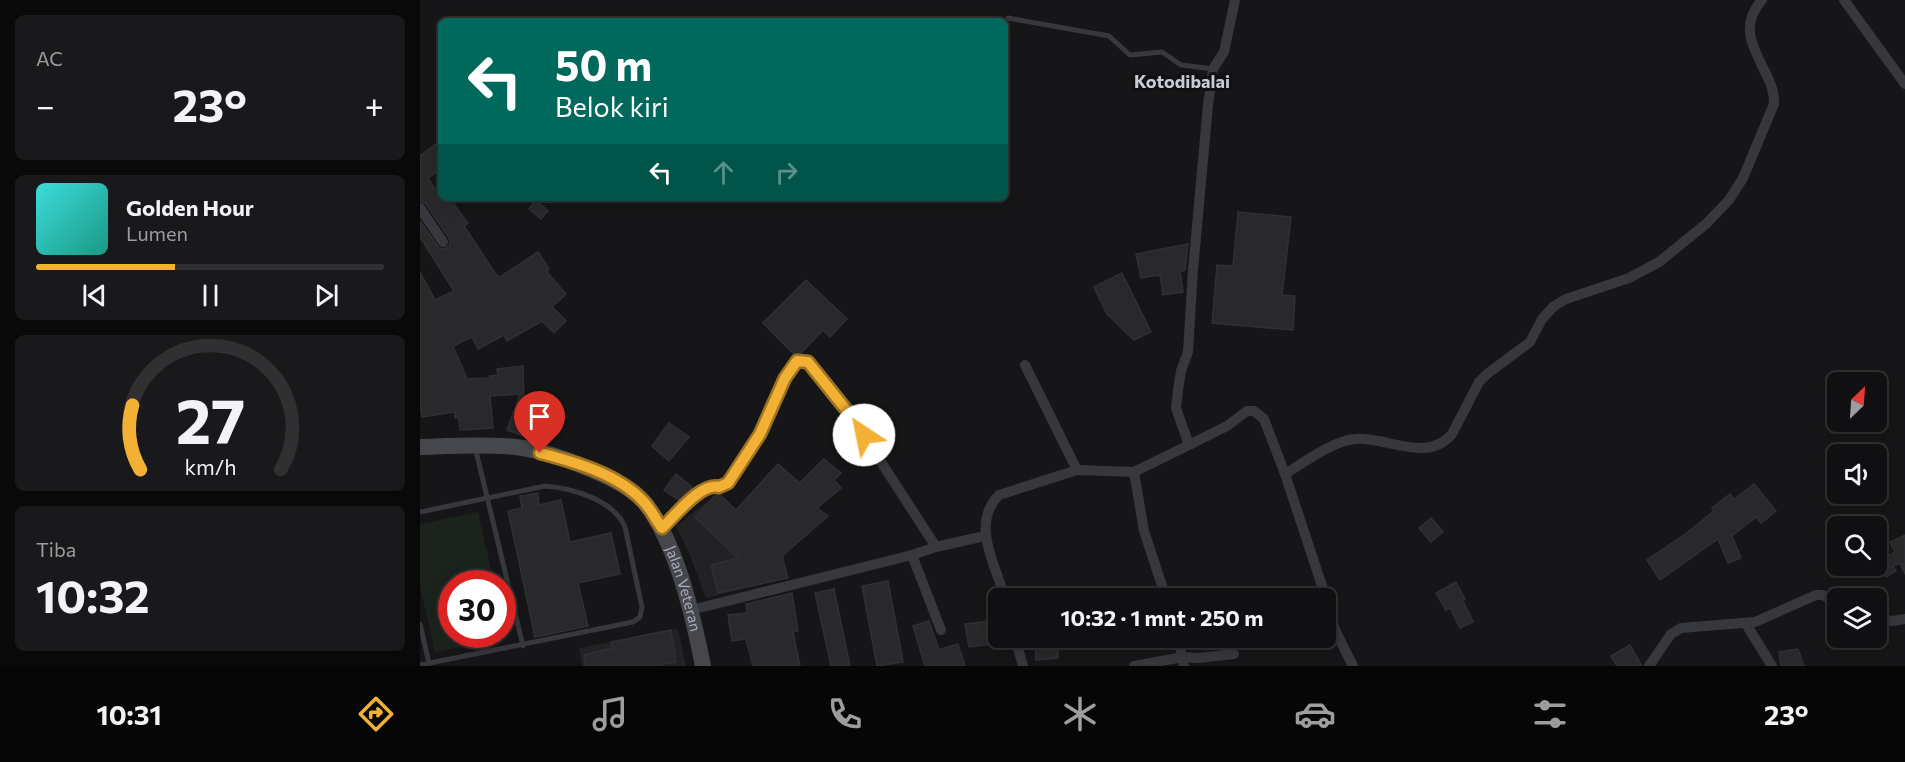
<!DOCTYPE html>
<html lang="id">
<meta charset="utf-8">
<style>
body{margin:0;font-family:Commissioner,sans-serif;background:#19191b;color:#f1f3f6;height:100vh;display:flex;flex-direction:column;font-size:22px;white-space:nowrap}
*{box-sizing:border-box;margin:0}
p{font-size:20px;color:#9c9d9f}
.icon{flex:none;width:33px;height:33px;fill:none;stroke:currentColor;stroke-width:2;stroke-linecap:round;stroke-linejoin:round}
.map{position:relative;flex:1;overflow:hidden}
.sheet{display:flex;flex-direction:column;gap:15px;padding:15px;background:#09090a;width:420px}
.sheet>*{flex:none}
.guide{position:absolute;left:18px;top:18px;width:570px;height:183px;border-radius:9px;box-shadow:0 3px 15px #0003,0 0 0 2px #303032;background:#00695c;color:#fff;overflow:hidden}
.needle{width:39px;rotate:25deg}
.tools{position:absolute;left:1407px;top:372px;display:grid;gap:12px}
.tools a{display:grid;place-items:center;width:60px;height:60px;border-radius:9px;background:#101012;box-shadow:0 3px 15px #0003,0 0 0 2px #303032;font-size:30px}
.speed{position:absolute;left:18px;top:570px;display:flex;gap:12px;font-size:30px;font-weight:700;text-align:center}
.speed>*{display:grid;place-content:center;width:78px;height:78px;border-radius:50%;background:#101012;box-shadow:0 3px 15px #0003,0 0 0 2px #303032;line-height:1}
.speed .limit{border:9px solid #d22;background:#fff;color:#111}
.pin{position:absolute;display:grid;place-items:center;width:51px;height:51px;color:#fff;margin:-62px -26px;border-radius:50% 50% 50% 0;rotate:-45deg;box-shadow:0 0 6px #0007}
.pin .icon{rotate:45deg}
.me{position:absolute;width:66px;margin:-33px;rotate:326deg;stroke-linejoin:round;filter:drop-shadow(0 0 4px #0008)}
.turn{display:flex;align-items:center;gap:21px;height:126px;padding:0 18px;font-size:27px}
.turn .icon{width:78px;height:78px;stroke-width:2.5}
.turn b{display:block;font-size:42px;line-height:51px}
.lanes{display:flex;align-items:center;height:57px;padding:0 18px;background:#0003;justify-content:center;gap:30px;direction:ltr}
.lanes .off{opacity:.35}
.big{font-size:45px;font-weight:700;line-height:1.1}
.sheet .widget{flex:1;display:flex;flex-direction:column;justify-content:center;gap:9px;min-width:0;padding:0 21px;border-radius:9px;background:#19191b}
.sheet .dial{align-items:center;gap:0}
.dial svg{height:156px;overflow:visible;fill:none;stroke:#303032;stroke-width:7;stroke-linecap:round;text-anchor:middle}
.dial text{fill:#f1f3f6;stroke:none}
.song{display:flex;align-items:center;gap:18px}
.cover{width:72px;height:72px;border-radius:9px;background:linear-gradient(135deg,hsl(180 70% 55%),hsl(170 70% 35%))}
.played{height:6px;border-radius:3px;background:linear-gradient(90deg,#f2b134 40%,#303032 40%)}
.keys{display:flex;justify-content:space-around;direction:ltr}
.heat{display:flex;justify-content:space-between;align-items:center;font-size:33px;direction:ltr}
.trip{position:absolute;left:568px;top:588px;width:348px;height:60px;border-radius:9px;background:#101012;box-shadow:0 3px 15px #0003,0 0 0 2px #303032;font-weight:700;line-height:60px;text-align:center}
.tabs{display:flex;height:96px;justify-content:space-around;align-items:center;background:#060607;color:#9c9d9f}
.tabs .icon{width:42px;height:42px}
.tabs .on{color:#f2b134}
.tabs b{font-size:27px;color:#f1f3f6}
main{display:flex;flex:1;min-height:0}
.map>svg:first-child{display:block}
.built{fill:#222225}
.green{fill:#1c231d}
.building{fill:#29292c;stroke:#303034;stroke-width:1.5}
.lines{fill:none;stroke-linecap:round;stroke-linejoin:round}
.lane{stroke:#37383d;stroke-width:5}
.street{stroke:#37383d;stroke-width:10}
.secondary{stroke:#45474d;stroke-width:16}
.route-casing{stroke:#9d7322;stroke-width:15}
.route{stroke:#f2b134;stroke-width:10}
.labels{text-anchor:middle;stroke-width:6;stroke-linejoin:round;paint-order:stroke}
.street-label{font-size:15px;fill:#a8adb8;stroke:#111113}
.quarter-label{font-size:18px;font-weight:bold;fill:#c9ccd4;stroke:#111113}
</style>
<main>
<section class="sheet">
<div class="widget"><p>AC</p>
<div class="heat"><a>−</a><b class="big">23°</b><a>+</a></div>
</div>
<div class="widget">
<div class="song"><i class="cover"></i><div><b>Golden Hour</b><p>Lumen</p></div></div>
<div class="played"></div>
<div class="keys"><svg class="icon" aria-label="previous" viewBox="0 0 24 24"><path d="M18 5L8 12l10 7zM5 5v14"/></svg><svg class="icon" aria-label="pause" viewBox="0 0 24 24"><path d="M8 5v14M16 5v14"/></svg><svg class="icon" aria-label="next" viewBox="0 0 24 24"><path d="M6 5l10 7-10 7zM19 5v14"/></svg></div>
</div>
<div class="widget dial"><svg viewBox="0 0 100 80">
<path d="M14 69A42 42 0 1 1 86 69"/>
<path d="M14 69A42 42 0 0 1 10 36" stroke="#f2b134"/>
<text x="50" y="56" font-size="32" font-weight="700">27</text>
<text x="50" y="72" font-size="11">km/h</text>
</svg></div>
<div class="widget"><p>Tiba</p><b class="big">10:32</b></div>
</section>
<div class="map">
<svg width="1485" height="666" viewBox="0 0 1485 666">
<rect width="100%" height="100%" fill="#161618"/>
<!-- built -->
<g class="built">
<polygon points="404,459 421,473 414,480 421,488 398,508 408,516 363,556 368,577 286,598 269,553 256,526 298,493 316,510 358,464 380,483"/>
<polygon points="258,629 266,666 162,666 159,648"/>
</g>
<!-- green -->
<polygon class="green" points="58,512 74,583 32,584 32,634 82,634 83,620 87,639 15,652 0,586 0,524"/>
<!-- building -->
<g class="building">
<polygon points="21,140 21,169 8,178 21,198 26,203 31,200 48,223 44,226 77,276 80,277 118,252 129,269 126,271 146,294 132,307 146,321 134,333 122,321 87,341 84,335 58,349 52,337 33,346 47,379 70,378 70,376 78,375 77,369 103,366 104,410 118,415 110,438 87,430 100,394 70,396 73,428 40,430 39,418 35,418 35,412 2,417 0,404 0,272 15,300 34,291 0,237 0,221 19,248 24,249 30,245 29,238 6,204 0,201 0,156"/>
<polygon points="116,200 128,211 121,219 109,209"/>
<polygon points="818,212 871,217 862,295 875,296 873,330 792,323 797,265 813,266"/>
<polygon points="768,244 765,270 760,271 763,292 743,295 740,275 721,278 716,254"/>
<polygon points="702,273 731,332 714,340 687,314 674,287"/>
<polygon points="386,280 427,319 410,337 403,330 380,354 374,354 343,323"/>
<polygon points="249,423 269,437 249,461 232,446"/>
<polygon points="404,459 421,473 414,480 421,488 397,508 408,516 362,556 368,578 298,593 291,565 318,558 275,517 297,494 299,494 316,510 358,464 380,483"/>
<polygon points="256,474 272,487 259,500 244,490"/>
<polygon points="1334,484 1356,511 1341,523 1336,517 1312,536 1321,558 1308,563 1298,539 1240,580 1227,560 1264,535 1294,511 1292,508 1310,494 1314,499"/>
<polygon points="118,493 119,505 141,500 150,542 191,533 200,574 158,583 168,626 115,637 88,511 102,508 100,496"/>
<polygon points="1011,518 1023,532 1011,542 999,528"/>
<polygon points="1485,535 1485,574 1480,563 1473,566 1476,571 1466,577 1458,561 1475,552 1470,542"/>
<polygon points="468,581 483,662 457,666 442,586"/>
<polygon points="1036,582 1045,599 1043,601 1053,622 1040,628 1030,608 1026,610 1016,593"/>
<polygon points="414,589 430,666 411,666 395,593"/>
<polygon points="372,593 378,631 373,632 380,666 333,666 326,639 312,641 308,615 327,613 326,604"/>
<polygon points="579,620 579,643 549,647 545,624"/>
<polygon points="509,621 519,650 538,644 545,666 505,666 493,626"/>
<polygon points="251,630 256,662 234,666 166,666 164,655 193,648 191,642"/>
<polygon points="615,638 637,638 638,658 616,660"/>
<polygon points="1210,645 1222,666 1197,666 1191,656"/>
<polygon points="1378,649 1384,666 1361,666 1359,652"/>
</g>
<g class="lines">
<!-- lane -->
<g class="lane">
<polyline points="588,18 689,36 710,55 742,52 761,65 793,69"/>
<polyline points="55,447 103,646"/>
<path d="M0 512 125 486C152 488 194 500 205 527L222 607 220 617 213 622 0 665"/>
<polyline points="0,624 9,663"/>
</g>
<!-- street -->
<g class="street">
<polyline points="1424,0 1485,84"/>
<polyline points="0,208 23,242"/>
<polyline points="605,365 657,470"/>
<polyline points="769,445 807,426 827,411 834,411 844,419 865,474 906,598"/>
<polyline points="714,472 724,531 746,598"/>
<path d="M865 474C885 462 912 441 935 439 966 436 1007 464 1032 434L1059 382 1067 374 1110 342 1122 319 1134 306 1146 299 1209 278 1239 262 1286 224 1309 200 1323 178 1354 104C1356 69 1308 38 1342 0"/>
<path d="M242 528C255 516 281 482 299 487L308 483 340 434 365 378 377 361 388 362 432 417 516 547"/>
<polyline points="492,555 521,630"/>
<path d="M585 598C576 566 550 524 579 495L657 470 714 472 769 445 756 408 758 390 761 371 768 352 773 270 788 105 793 69 804 52 815 0"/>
<polyline points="906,599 915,630 933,666"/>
<polyline points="271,610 492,555 516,547 565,536"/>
<polyline points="1456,619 1472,621 1485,619"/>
<polyline points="1326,624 1352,666"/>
<polyline points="595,638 603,666"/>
<polyline points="758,638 764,666"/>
<polyline points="714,666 763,657 778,658 814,654"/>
<polyline points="1229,666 1251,634 1261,628 1335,622 1396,595 1402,595 1418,602"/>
</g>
<!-- secondary -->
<path class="secondary" id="s1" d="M0 447C32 446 64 444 96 447 127 451 160 464 188 477 201 484 215 491 225 503 257 544 273 616 283 666"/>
</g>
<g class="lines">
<!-- route casing -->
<g class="route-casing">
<path id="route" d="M120 453C155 462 198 474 223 501 231 509 236 520 242 528 255 516 281 482 299 487L308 483 340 434 365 378 377 361 388 362 432 417 444 435"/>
</g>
<!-- route -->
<use href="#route" class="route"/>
</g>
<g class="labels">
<!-- street labels -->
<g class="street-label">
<text dy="5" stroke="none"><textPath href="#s1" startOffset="333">Jalan Veteran</textPath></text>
</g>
<!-- quarter labels -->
<g class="quarter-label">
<text x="762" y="88">Kotodibalai</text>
</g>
</g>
</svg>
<div class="tools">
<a><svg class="needle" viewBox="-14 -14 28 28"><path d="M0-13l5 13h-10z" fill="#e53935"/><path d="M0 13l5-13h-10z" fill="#9c9d9f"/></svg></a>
<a><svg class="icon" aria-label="sound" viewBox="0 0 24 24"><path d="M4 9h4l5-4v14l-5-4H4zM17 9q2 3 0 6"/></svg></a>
<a><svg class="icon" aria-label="search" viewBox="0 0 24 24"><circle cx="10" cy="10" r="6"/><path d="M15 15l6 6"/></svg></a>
<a><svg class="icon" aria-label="layers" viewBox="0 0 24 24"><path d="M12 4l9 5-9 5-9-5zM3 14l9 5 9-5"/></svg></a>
</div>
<div class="speed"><div class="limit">30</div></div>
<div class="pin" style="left:120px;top:453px;background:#d93025"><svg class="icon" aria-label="arrive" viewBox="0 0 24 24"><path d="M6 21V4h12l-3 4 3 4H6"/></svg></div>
<svg class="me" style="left:444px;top:435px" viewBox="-20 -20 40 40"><circle r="19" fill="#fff"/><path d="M0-13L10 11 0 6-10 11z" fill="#f2b134"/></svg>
<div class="trip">10:32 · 1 mnt · 250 m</div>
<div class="guide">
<div class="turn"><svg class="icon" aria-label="left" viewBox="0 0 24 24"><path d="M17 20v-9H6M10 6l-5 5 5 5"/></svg><div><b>50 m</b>Belok kiri</div></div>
<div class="lanes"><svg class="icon" aria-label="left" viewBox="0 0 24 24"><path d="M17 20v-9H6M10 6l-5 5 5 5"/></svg><svg class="icon off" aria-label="ahead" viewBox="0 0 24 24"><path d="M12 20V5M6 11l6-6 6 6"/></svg><svg class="icon off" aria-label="right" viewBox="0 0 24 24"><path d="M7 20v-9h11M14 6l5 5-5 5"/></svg></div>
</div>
</div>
</main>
<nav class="tabs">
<b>10:31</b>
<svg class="icon on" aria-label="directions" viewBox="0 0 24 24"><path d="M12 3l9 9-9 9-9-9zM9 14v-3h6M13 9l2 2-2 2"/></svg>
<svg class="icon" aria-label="music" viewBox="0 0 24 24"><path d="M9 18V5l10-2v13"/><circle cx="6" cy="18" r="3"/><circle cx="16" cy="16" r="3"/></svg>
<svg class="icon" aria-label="phone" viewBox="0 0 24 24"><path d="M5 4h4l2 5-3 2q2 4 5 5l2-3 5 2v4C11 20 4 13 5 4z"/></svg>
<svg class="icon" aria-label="climate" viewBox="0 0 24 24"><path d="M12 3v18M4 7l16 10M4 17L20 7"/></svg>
<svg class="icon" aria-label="car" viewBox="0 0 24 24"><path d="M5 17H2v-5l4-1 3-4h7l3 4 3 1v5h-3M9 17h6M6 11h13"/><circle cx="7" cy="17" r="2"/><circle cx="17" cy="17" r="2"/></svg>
<svg class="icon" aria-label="filters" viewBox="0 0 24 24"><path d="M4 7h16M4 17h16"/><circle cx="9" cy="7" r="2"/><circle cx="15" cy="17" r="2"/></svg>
<b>23°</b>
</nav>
